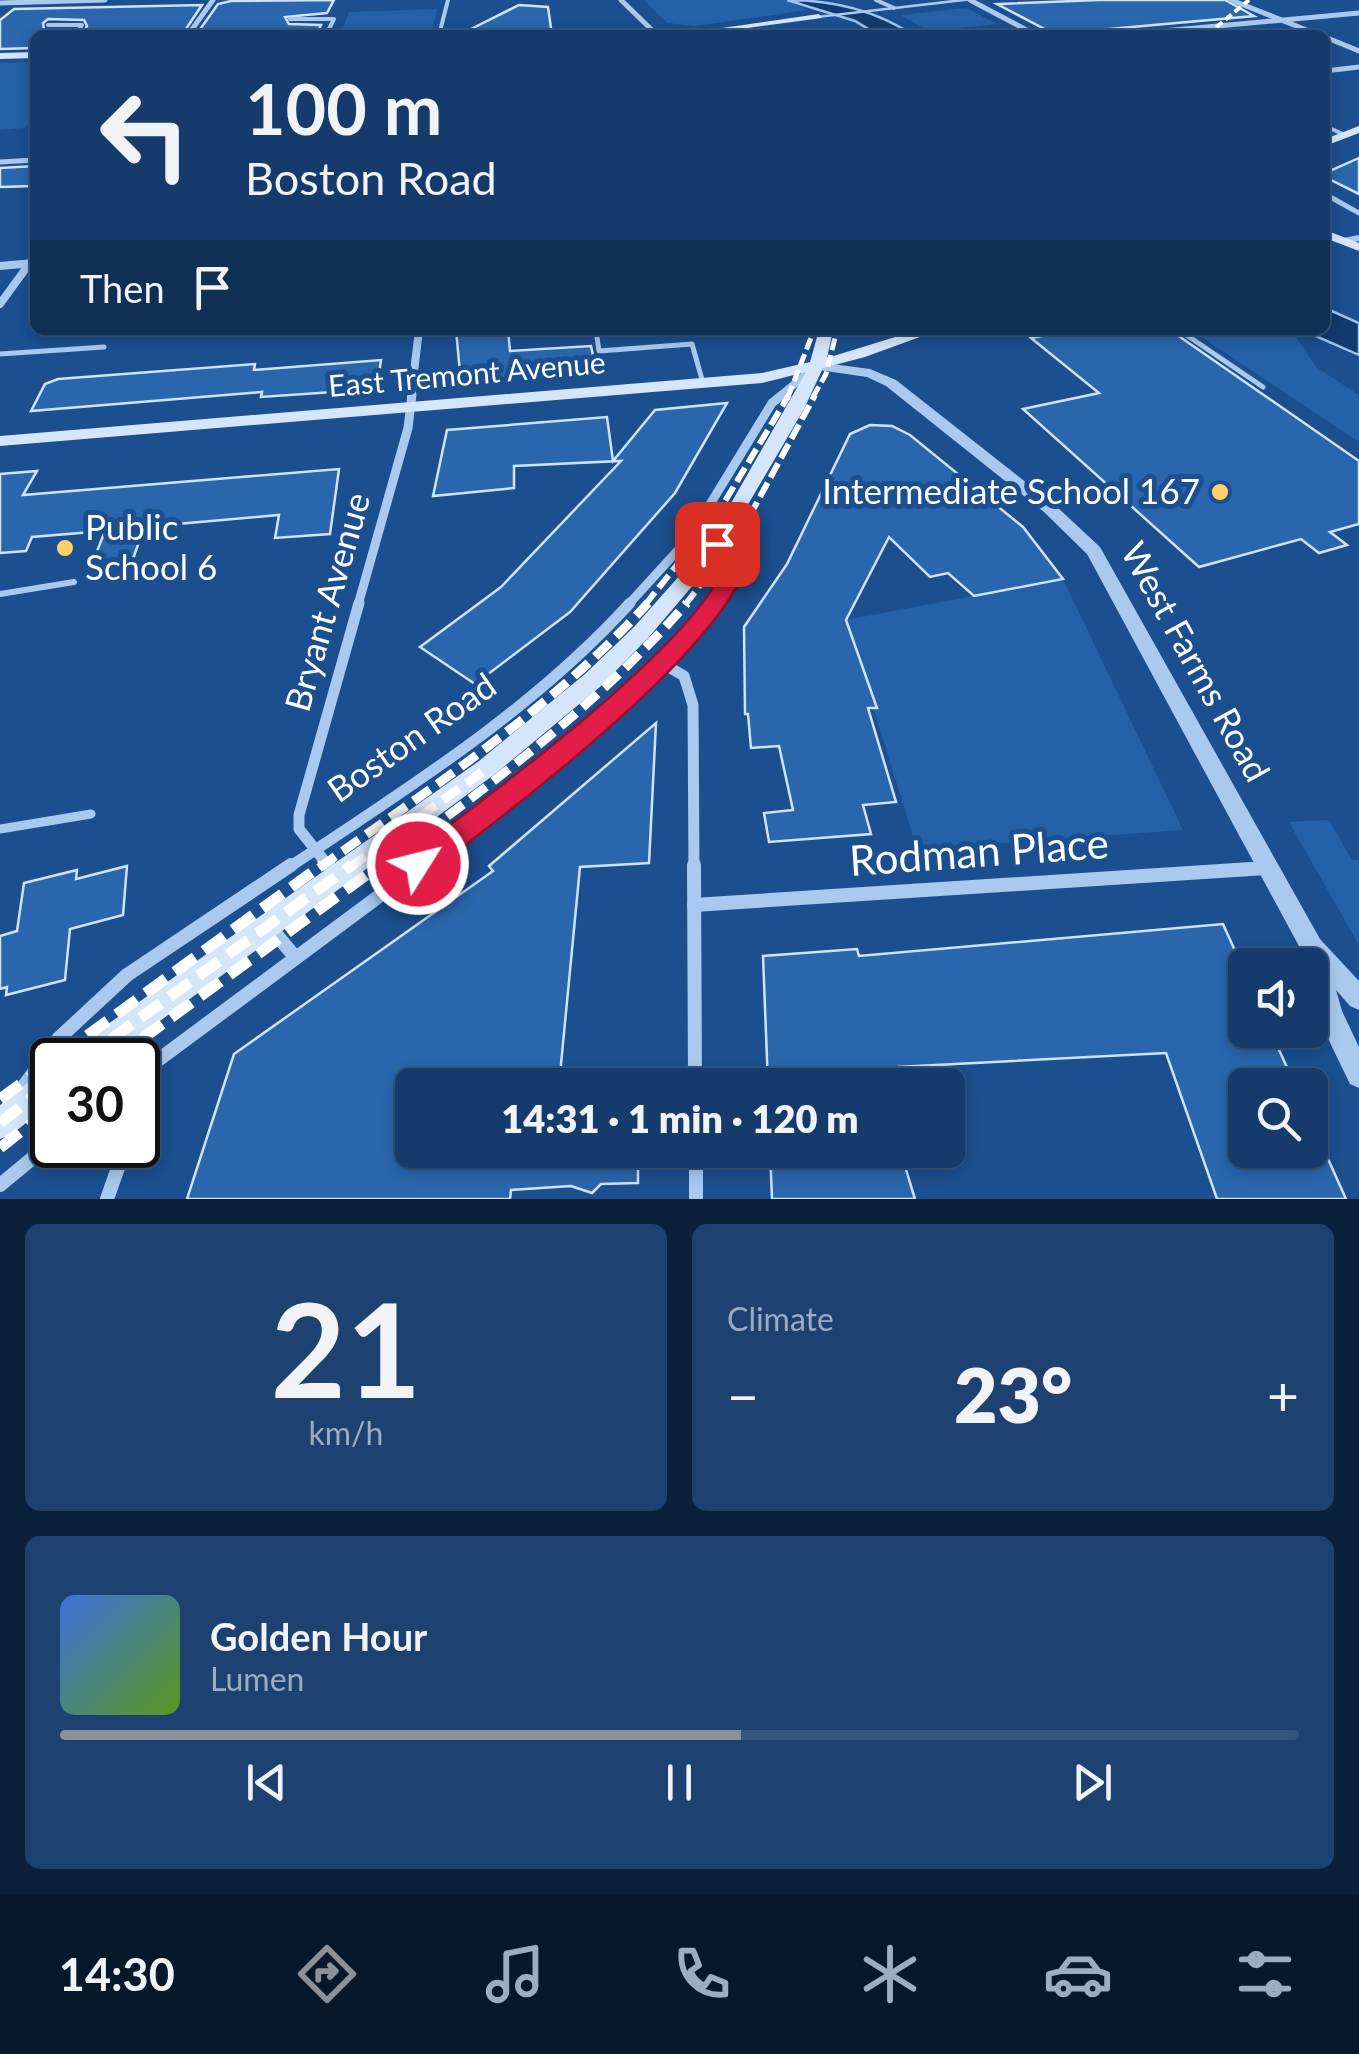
<!DOCTYPE html>
<meta charset="utf-8">
<style>
body{margin:0;font-family:Lato,sans-serif;background:#1d4271;color:#f1f3f6;height:100vh;display:flex;flex-direction:column;font-size:38px;white-space:nowrap}
*{box-sizing:border-box;margin:0}
p{font-size:32px;color:#9dadc1}
.icon{flex:none;width:55px;height:55px;fill:none;stroke:currentColor;stroke-width:2;stroke-linecap:round;stroke-linejoin:round}
.map{position:relative;height:1199px;overflow:hidden}
.panel{display:flex;flex-direction:column;gap:25px;padding:25px;background:#0b203b;flex:1}
.panel>*{flex:none}
.banner{position:absolute;left:30px;top:30px;width:1300px;height:305px;border-radius:15px;box-shadow:0 5px 15px #0003,0 0 0 2px #33557e;background:#143b6b;color:#f1f3f6;overflow:hidden}
.buttons{position:absolute;left:1228px;top:948px;display:grid;gap:20px}
.buttons a{display:grid;place-items:center;width:100px;height:100px;border-radius:15px;background:#143b6b;box-shadow:0 5px 15px #0003,0 0 0 2px #33557e;font-size:50px}
.speed{position:absolute;left:30px;top:1038px;display:flex;gap:20px;font-size:50px;font-weight:700;text-align:center}
.speed>*{display:grid;place-content:center;width:130px;height:130px;border-radius:50%;background:#143b6b;box-shadow:0 5px 15px #0003,0 0 0 2px #33557e;line-height:1}
.speed .limit{border:5px solid #111;border-radius:15px;background:#fff;color:#111}
.pin{position:absolute;display:grid;place-items:center;width:85px;height:85px;color:#fff;margin:-42px;border-radius:20px;box-shadow:0 5px 15px #0006}
.me{position:absolute;width:110px;margin:-55px;rotate:54deg;stroke-linejoin:round;filter:drop-shadow(0 0 8px #0008)}
.turn{display:flex;align-items:center;gap:35px;height:210px;padding:0 50px;font-size:45px}
.turn .icon{width:130px;height:130px;stroke-width:2.5}
.turn b{display:block;font-size:70px;line-height:85px}
.then{display:flex;align-items:center;height:95px;padding:0 50px;background:#0003;gap:20px;font-size:38px}
.big{font-size:75px;font-weight:800;line-height:1.1}
.panel .tile{flex:1;display:flex;flex-direction:column;justify-content:center;gap:15px;min-width:0;padding:0 35px;border-radius:15px;background:#1d4271}
.panel .dial{align-items:center;gap:0}
.dial b{font-size:130px;line-height:1}
.song{display:flex;align-items:center;gap:30px}
.cover{width:120px;height:120px;border-radius:15px;background:linear-gradient(135deg,hsl(220 70% 55%),hsl(90 70% 35%))}
.played{height:10px;border-radius:5px;background:linear-gradient(90deg,#8c9099 55%,#33557e 55%)}
.keys{display:flex;justify-content:space-around;direction:ltr}
.heat{display:flex;justify-content:space-between;align-items:center;font-size:55px;direction:ltr}
.panel .tiles{flex:1;display:grid;gap:25px;grid-template-columns:1fr 1fr}
.tile:last-child{grid-column:span 2}
.trip{position:absolute;left:395px;top:1068px;width:570px;height:100px;border-radius:15px;background:#143b6b;box-shadow:0 5px 15px #0003,0 0 0 2px #33557e;font-weight:800;line-height:100px;text-align:center}
.dock{display:flex;height:160px;justify-content:space-around;align-items:center;background:#08182b;color:#9dadc1}
.dock .icon{width:70px;height:70px}
.dock .current{color:#8c9099}
.dock b{font-size:45px;color:#f1f3f6}
.map>svg:first-child{display:block}
.green{fill:#2461a8}
.water{fill:#123a6d;stroke:#9cc4f0;stroke-width:2.5}
.building{fill:#2a66ad;stroke:#cfe3fa;stroke-width:2.5}
.lines{fill:none;stroke-linecap:round;stroke-linejoin:round}
.service-far3{stroke:#a9c9ee;stroke-width:4}
.service-far2{stroke:#a9c9ee;stroke-width:5}
.service-far1{stroke:#a9c9ee;stroke-width:6}
.service{stroke:#a9c9ee;stroke-width:9}
.pedestrian-far1{stroke:#a9c9ee;stroke-width:4}
.pedestrian{stroke:#a9c9ee;stroke-width:6}
.minor-far4{stroke:#a9c9ee;stroke-width:5}
.minor-far3{stroke:#a9c9ee;stroke-width:8}
.minor-far2{stroke:#a9c9ee;stroke-width:9}
.minor-far1{stroke:#a9c9ee;stroke-width:11}
.minor{stroke:#a9c9ee;stroke-width:14}
.tertiary{fill:#a9c9ee;fill-rule:evenodd}
.secondary{fill:#d6e6fa;fill-rule:evenodd}
.rail-far4{stroke:#fff;stroke-width:4;stroke-dasharray:8 4;stroke-linecap:butt}
.rail-far3{stroke:#fff;stroke-width:5;stroke-dasharray:12 5;stroke-linecap:butt}
.rail-far2{stroke:#fff;stroke-width:6;stroke-dasharray:16 6;stroke-linecap:butt}
.rail-far1{stroke:#fff;stroke-width:9;stroke-dasharray:20 9;stroke-linecap:butt}
.rail{stroke:#fff;stroke-width:11;stroke-dasharray:25 11;stroke-linecap:butt}
.route{fill:#e11d48;stroke:#92132f;stroke-width:2.5}
.poi-dot{fill:#ffd166;stroke:#1b4f8f;stroke-width:4}
.labels{text-anchor:middle;stroke-width:10;stroke-linejoin:round;paint-order:stroke}
.far-street-label{font-size:30px;fill:#fff;stroke:#1b4f8f}
.poi-label{font-size:35px;fill:#fff;stroke:#1b4f8f;text-anchor:end}
.street-label{font-size:35px;fill:#fff;stroke:#1b4f8f}
.near-street-label{font-size:42px;fill:#fff;stroke:#1b4f8f}
</style>
<div class="map">
<svg width="1359" height="1199" viewBox="0 0 1359 1199">
<rect width="100%" height="100%" fill="#1b4f8f"/>
<!-- green -->
<g class="green">
<polygon points="644,0 785,0 808,10 695,26 667,23"/>
<polygon points="966,8 997,24 929,31 900,15"/>
<polygon points="437,9 431,35 340,35 349,12"/>
<polygon points="35,62 35,117 24,128 0,130 0,63"/>
<polygon points="1191,330 1291,330 1316,367 1359,395 1359,442"/>
<polygon points="1063,579 1183,830 917,849 846,620"/>
<polygon points="1329,820 1352,860 1359,860 1359,945 1289,822"/>
</g>
<!-- water -->
<g class="water">
<path d="M787 0C833 0 875 10 913 35H878L855 21Z"/>
<polygon points="1325,308 1359,323 1359,355 1302,330 1325,330"/>
</g>
<!-- building -->
<g class="building">
<polygon points="334,0 327,13 285,17 289,24 321,25 316,35 196,35 218,4 231,1"/>
<polygon points="1099,0 1225,0 1254,16 1054,34 997,4"/>
<polygon points="202,5 182,35 82,35 87,26 84,20 48,19 43,23 44,29 71,31 69,35 35,35 34,48 0,49 0,20 14,9"/>
<polygon points="519,5 548,7 552,35 465,32"/>
<polygon points="1359,158 1359,194 1325,177 1325,173"/>
<polygon points="35,166 35,186 0,187 0,168"/>
<polygon points="456,330 508,330 510,351 591,346 596,369 461,383"/>
<polygon points="1074,330 1170,330 1359,461 1359,524 1330,532 1347,545 1319,553 1301,539 1199,567 1023,409 1099,393 1031,338"/>
<polygon points="381,360 377,389 261,397 262,392 31,411 45,384 58,379 255,364 254,370"/>
<polygon points="727,403 675,493 570,612 475,684 420,647 501,587 621,461 514,466 514,488 433,496 447,430 607,417 613,461 655,410"/>
<polygon points="870,425 892,426 910,435 1023,527 1063,579 974,596 948,573 930,577 889,537 846,620 877,708 868,708 896,802 863,805 871,834 769,842 764,813 793,810 779,746 751,748 748,714 745,714 744,627 787,564 850,434"/>
<polygon points="339,469 330,534 275,538 279,515 144,527 131,565 90,569 105,531 32,537 26,551 0,553 0,474 37,471 23,495"/>
<polygon points="656,723 649,863 580,867 559,1085 412,1085 412,1150 638,1150 638,1183 601,1184 592,1193 571,1186 511,1190 510,1199 187,1199 234,1054 493,871 489,866"/>
<polygon points="127,866 123,915 70,929 65,980 6,995 7,987 0,989 0,936 17,931 24,883 77,870 76,879"/>
<polygon points="1223,924 1245,973 1245,1030 1270,1030 1295,1085 1245,1085 1245,1150 1324,1150 1346,1199 1217,1199 1166,1053 899,1067 905,1085 768,1085 763,956 857,949 859,956"/>
<polygon points="770,1150 900,1150 915,1199 772,1199"/>
</g>
<g class="lines">
<!-- service-far3 -->
<g class="service-far3">
<polyline points="876,0 894,8"/>
<polyline points="290,19 334,19 326,35"/>
<polyline points="48,25 82,25 75,35"/>
<polyline points="1325,126 1345,135"/>
</g>
<!-- service-far2 -->
<g class="service-far2">
<polyline points="596,330 599,351 692,344 703,383"/>
<polyline points="1179,330 1263,387"/>
<polyline points="0,354 104,347"/>
</g>
<!-- service-far1 -->
<polyline class="service-far1" points="0,594 74,582"/>
<!-- service -->
<polyline class="service" points="0,829 91,814"/>
<!-- pedestrian-far1 -->
<polyline class="pedestrian-far1" points="439,35 448,0"/>
<!-- pedestrian -->
<polyline class="pedestrian" points="1344,241 1359,238"/>
<!-- minor-far4 -->
<g class="minor-far4">
<polyline points="621,0 657,35"/>
<polyline points="970,0 1036,35"/>
<polyline points="1231,0 1319,35"/>
<polyline points="0,3 105,0"/>
<polyline points="188,35 213,0"/>
<polyline points="1119,35 1359,13"/>
<polyline points="1325,37 1359,51"/>
<polyline points="1325,71 1359,67"/>
<polyline points="0,162 35,160"/>
<polyline points="1325,194 1359,213"/>
</g>
<!-- minor-far3 -->
<g class="minor-far3">
<polyline points="0,266 34,263"/>
<polyline points="0,304 35,256"/>
<polyline points="411,397 419,330"/>
<polyline points="779,397 816,366"/>
</g>
<!-- minor-far2 -->
<g class="minor-far2">
<polyline points="358,605 408,428 412,395"/>
<polyline points="628,605 690,537 772,403 782,395"/>
<polyline points="713,605 740,548 727,528"/>
</g>
<!-- minor-far1 -->
<g class="minor-far1">
<polyline points="662,663 684,676 693,705 694,868"/>
<path d="M288 868C408 788 533 710 630 603"/>
<polyline points="330,868 299,829 299,815 359,603"/>
<path d="M417 868C523 786 627 704 715 603"/>
</g>
<!-- minor -->
<g class="minor">
<polyline points="328,865 336,875"/>
<polyline points="694,865 695,1085"/>
<polyline points="694,905 1266,868"/>
<polyline points="270,927 295,957"/>
<polyline points="138,1075 421,865"/>
<polyline points="138,1110 155,1064"/>
<polyline points="0,1119 58,1039 127,975 291,865"/>
<polyline points="696,1150 696,1199"/>
<polyline points="0,1185 52,1142"/>
<polyline points="107,1199 126,1145"/>
</g>
<!-- tertiary -->
<g class="tertiary">
<polygon points="952,0 975,0 819,18 815,16"/>
<path d="M817 362 870 369 896 380 1056 506 1100 547 1320 939 1359 981V1010L1350 1006 1336 990 1342 1011 1359 1047V1088L1350 1084C1332 1046 1310 1008 1310 965H1305L1300 948 1087 554 1044 512 886 386 867 377 812 369V363Z"/>
</g>
<!-- secondary -->
<g class="secondary">
<polygon points="819,14 822,18 696,35 673,35"/>
<polygon points="35,52 35,58 0,59 0,53"/>
<polygon points="1359,126 1359,133 1325,146 1325,139"/>
<polygon points="1325,230 1359,243 1359,251 1325,238"/>
<polygon points="819,330 833,330 827,358 918,330 939,330 865,357 823,368 804,409 736,525 694,584 649,637 601,686 495,774 107,1060 68,1060 73,1050 108,1024 479,761 585,674 634,627 680,575 722,519 806,372 762,383 0,446 0,436 762,373 810,362"/>
<polygon points="52,1068 52,1102 11,1135 0,1139 0,1105 41,1072"/>
</g>
<!-- rail-far4 -->
<polyline class="rail-far4" points="1207,35 1249,0"/>
<!-- rail-far3 -->
<g class="rail-far3">
<polyline points="788,397 814,330"/>
<polyline points="813,397 826,374 837,330"/>
</g>
<!-- rail-far2 -->
<g class="rail-far2">
<polyline points="645,605 716,516 789,395"/>
<polyline points="685,605 741,532 815,395"/>
</g>
<!-- rail-far1 -->
<g class="rail-far1">
<path d="M319 868C434 786 553 708 648 603"/>
<polyline points="349,868 482,772"/>
<path d="M377 868C488 787 596 707 687 603"/>
</g>
<!-- rail -->
<g class="rail">
<polyline points="82,1060 352,865"/>
<polyline points="113,1060 380,865"/>
<polyline points="0,1099 322,865"/>
<polyline points="0,1123 52,1082"/>
<polyline points="0,1148 52,1107"/>
</g>
</g>
<!-- route -->
<path class="route" d="M727 522 735 524 751 548C740 640 505 814 429 873L418 876 408 873 404 864 408 856C468 811 739 616 727 545L717 551 706 544 720 524Z"/>
<!-- markers -->
<g class="poi-dot">
<circle cx="1220" cy="492" r="10"/>
<circle cx="65" cy="548" r="10"/>
</g>
<g class="labels">
<!-- far-street labels -->
<g class="far-street-label">
<text transform="translate(467 375) rotate(-5)" y="10">East Tremont Avenue</text>
</g>
<!-- poi labels -->
<g class="poi-label">
<text x="1200" y="504">Intermediate School 167</text>
<text x="85" y="540" text-anchor="start">Public<tspan x="85" dy="40">School 6</tspan></text>
</g>
<!-- street labels -->
<g class="street-label">
<text transform="translate(328 602) rotate(-74)" y="12">Bryant Avenue</text>
<text transform="translate(1195 662) rotate(61)" y="12">West Farms Road</text>
<text transform="translate(412 738) rotate(-35)" y="12">Boston Road</text>
</g>
<!-- near-street labels -->
<g class="near-street-label">
<text transform="translate(979 852) rotate(-4)" y="15">Rodman Place</text>
</g>
</g>
</svg>
<div class="buttons">
<a><svg class="icon" aria-label="sound" viewBox="0 0 24 24"><path d="M4 9h4l5-4v14l-5-4H4zM17 9q2 3 0 6"/></svg></a>
<a><svg class="icon" aria-label="search" viewBox="0 0 24 24"><circle cx="10" cy="10" r="6"/><path d="M15 15l6 6"/></svg></a>
</div>
<div class="speed"><div class="limit">30</div></div>
<div class="pin" style="left:717px;top:544px;background:#d93025"><svg class="icon" aria-label="arrive" viewBox="0 0 24 24"><path d="M6 21V4h12l-3 4 3 4H6"/></svg></div>
<svg class="me" style="left:418px;top:864px" viewBox="-20 -20 40 40"><circle r="17" fill="#e11d48" stroke="#fff" stroke-width="3"/><path d="M0-11L8 9 0 5-8 9z" fill="#fff"/></svg>
<div class="trip">14:31 · 1 min · 120 m</div>
<div class="banner">
<div class="turn"><svg class="icon" aria-label="left" viewBox="0 0 24 24"><path d="M17 20v-9H6M10 6l-5 5 5 5"/></svg><div><b>100 m</b>Boston Road</div></div>
<div class="then">Then<svg class="icon" aria-label="arrive" viewBox="0 0 24 24"><path d="M6 21V4h12l-3 4 3 4H6"/></svg></div>
</div>
</div>
<section class="panel">
<div class="tiles">
<div class="tile dial"><b>21</b><p>km/h</p></div>
<div class="tile"><p>Climate</p>
<div class="heat"><a>−</a><b class="big">23°</b><a>+</a></div>
</div>
<div class="tile">
<div class="song"><i class="cover"></i><div><b>Golden Hour</b><p>Lumen</p></div></div>
<div class="played"></div>
<div class="keys"><svg class="icon" aria-label="previous" viewBox="0 0 24 24"><path d="M18 5L8 12l10 7zM5 5v14"/></svg><svg class="icon" aria-label="pause" viewBox="0 0 24 24"><path d="M8 5v14M16 5v14"/></svg><svg class="icon" aria-label="next" viewBox="0 0 24 24"><path d="M6 5l10 7-10 7zM19 5v14"/></svg></div>
</div>
</div>
</section>
<nav class="dock">
<b>14:30</b>
<svg class="icon current" aria-label="directions" viewBox="0 0 24 24"><path d="M12 3l9 9-9 9-9-9zM9 14v-3h6M13 9l2 2-2 2"/></svg>
<svg class="icon" aria-label="music" viewBox="0 0 24 24"><path d="M9 18V5l10-2v13"/><circle cx="6" cy="18" r="3"/><circle cx="16" cy="16" r="3"/></svg>
<svg class="icon" aria-label="phone" viewBox="0 0 24 24"><path d="M5 4h4l2 5-3 2q2 4 5 5l2-3 5 2v4C11 20 4 13 5 4z"/></svg>
<svg class="icon" aria-label="climate" viewBox="0 0 24 24"><path d="M12 3v18M4 7l16 10M4 17L20 7"/></svg>
<svg class="icon" aria-label="car" viewBox="0 0 24 24"><path d="M5 17H2v-5l4-1 3-4h7l3 4 3 1v5h-3M9 17h6M6 11h13"/><circle cx="7" cy="17" r="2"/><circle cx="17" cy="17" r="2"/></svg>
<svg class="icon" aria-label="filters" viewBox="0 0 24 24"><path d="M4 7h16M4 17h16"/><circle cx="9" cy="7" r="2"/><circle cx="15" cy="17" r="2"/></svg>
</nav>
